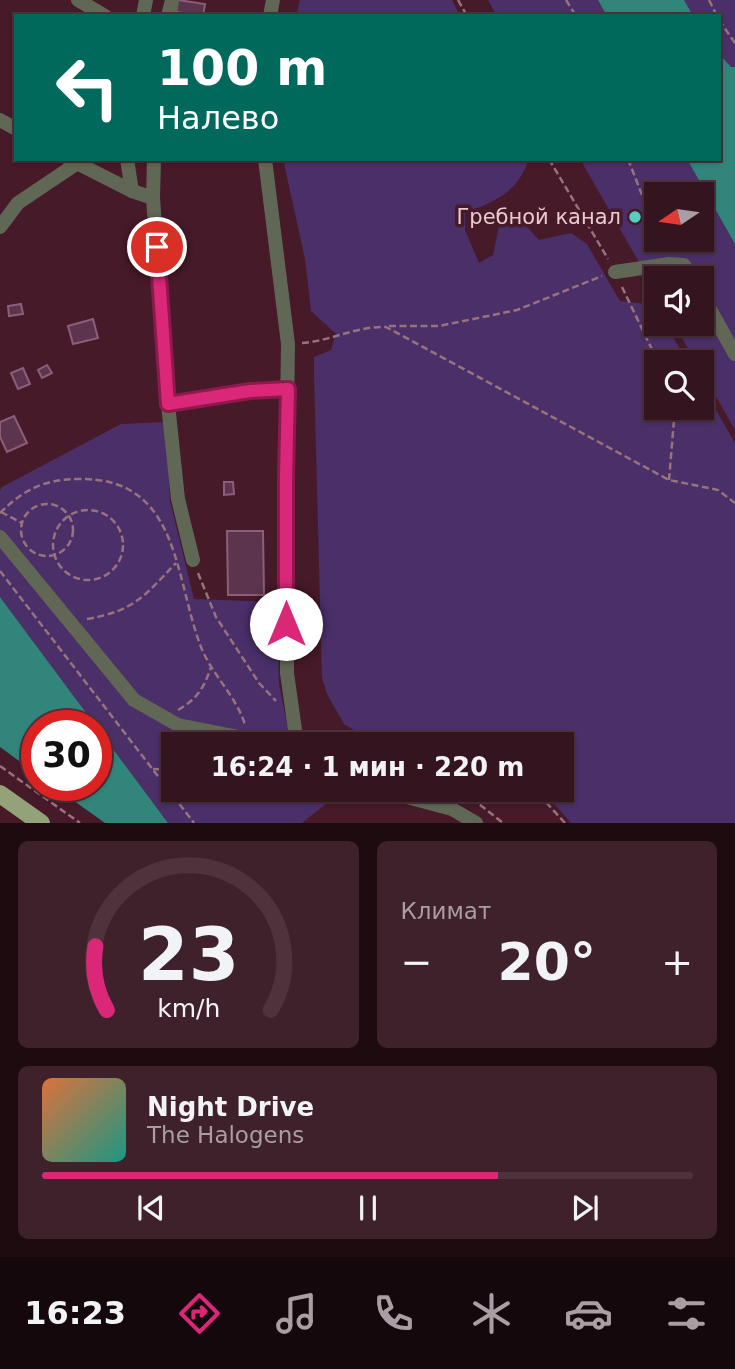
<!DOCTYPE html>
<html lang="ru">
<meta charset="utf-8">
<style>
body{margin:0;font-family:"DejaVu Sans",sans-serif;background:#3f212b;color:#f1f3f6;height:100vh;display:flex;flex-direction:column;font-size:26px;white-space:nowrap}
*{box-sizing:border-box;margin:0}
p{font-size:23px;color:#a99ea4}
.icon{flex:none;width:38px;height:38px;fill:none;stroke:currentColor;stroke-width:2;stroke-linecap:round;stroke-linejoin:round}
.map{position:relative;height:823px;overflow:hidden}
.details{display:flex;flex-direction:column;gap:18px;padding:18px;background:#1d0b10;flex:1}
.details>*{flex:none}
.guide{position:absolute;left:14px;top:14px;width:707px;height:147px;border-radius:0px;box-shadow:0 2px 5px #0004,0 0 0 2px #4e333c;background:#00695c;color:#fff;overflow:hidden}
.needle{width:46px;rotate:257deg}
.tools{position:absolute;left:644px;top:182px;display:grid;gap:14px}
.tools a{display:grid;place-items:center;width:70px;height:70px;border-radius:0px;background:#34141e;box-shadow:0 2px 5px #0004,0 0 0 2px #4e333c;font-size:35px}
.speed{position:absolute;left:21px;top:710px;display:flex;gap:14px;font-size:35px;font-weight:700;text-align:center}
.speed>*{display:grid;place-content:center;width:91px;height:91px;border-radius:50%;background:#34141e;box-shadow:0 2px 5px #0004,0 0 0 2px #4e333c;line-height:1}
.speed .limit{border:10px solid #d22;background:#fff;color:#111}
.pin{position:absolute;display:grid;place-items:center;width:60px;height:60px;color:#fff;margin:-30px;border:4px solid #fff;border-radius:50%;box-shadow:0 2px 7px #0007}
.me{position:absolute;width:77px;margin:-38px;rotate:0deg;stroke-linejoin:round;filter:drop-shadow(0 0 5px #0008)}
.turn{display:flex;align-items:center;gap:24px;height:147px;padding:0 28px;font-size:32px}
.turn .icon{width:91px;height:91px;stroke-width:2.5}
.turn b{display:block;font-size:49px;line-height:60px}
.big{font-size:52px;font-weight:800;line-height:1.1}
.details .card{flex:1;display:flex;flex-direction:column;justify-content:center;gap:10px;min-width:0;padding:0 24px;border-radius:10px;background:#3f212b}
.details .dial{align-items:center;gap:0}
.dial svg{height:182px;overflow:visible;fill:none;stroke:#4e333c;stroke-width:7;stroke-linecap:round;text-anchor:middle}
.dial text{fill:#f1f3f6;stroke:none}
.song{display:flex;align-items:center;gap:21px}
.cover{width:84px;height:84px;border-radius:10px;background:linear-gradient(135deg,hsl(20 70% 55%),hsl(170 70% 35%))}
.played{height:7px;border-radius:4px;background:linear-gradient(90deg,#db2777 70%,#4e333c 70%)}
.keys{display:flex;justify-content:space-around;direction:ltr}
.heat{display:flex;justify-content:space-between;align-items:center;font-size:38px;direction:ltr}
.details .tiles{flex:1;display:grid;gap:18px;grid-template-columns:1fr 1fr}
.card:last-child{grid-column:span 2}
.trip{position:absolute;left:161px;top:732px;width:413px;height:70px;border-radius:0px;background:#34141e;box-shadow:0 2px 5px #0004,0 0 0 2px #4e333c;font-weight:800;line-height:70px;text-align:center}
.tabs{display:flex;height:112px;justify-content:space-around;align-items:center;background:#15080c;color:#a99ea4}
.tabs .icon{width:49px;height:49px}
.tabs .selected{color:#db2777}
.tabs b{font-size:32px;color:#f1f3f6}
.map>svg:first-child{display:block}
.green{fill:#4a2f69;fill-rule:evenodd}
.water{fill:#32857a;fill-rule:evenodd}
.pier{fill:#461a28}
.building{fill:#5d344d;stroke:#8b5f79;stroke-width:2}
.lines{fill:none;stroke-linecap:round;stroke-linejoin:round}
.path{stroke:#98737d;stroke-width:2.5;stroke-dasharray:7 3.5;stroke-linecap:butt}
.minor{stroke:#606754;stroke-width:14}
.major{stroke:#94a27a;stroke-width:18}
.route-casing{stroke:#8e194d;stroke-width:18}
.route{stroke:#db2777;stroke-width:12}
.poi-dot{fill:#59cebe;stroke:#461a28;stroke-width:2.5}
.labels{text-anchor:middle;stroke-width:7;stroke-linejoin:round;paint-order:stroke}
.poi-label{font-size:21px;fill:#e8cad0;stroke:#461a28;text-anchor:end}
</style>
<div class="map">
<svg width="735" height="823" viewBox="0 0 735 823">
<rect width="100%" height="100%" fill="#461a28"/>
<!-- green -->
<g class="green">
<polygon points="300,0 452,0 460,16 296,16"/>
<path d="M488 0H735V430L702 372V362H696L674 324H702V278H656V292L580 159H719V16H497ZM656 194H702V240H656Z"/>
<path d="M283 159H529C517 193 496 201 465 213V230L479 263 493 255 500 221 516 215 539 240 571 233 587 244 620 301 655 305 656 324H665L688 362H656V408H702V386L735 443V823H571L541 789H562V744H421L381 733 360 734 344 724 327 694 322 678 314 375V357L331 350 336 334 311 311 305 259Z"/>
<polygon points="166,422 170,501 194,599 277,602 279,684 291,744 173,744 173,789 342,791 302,823 168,823 0,597 0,490 2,487 121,424"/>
</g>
<!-- water -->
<g class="water">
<polygon points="598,0 684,0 693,16 607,16"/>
<polygon points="719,54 731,67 735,67 735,244 687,159 719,159"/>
<path d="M0 597 168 823H0ZM37 726H96V786H37Z"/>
</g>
<!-- pier -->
<polygon class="pier" points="0,747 37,774 37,786 53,786 105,823 0,823"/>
<!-- building -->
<g class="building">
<polygon points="178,0 205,4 203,16 176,12"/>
<polygon points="21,304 23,314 9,316 8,306"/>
<polygon points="93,319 98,338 73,344 68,326"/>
<polygon points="47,365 52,373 42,378 38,370"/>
<polygon points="23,368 30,384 18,389 11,373"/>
<polygon points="14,416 27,443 7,452 0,437 0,422"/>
<polygon points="224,482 233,482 234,494 224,495"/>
<polygon points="227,531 263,531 264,595 228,595"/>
</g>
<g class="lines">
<!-- path -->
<g class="path">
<polyline points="458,0 467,16"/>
<polyline points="566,0 576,16"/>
<polyline points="709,0 717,16"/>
<polyline points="719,20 735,43"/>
<polyline points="549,159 608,259"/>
<polyline points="628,159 656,231"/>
<polyline points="660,240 664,249"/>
<polyline points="622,287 658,362"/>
<polyline points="389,326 439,326 517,310 602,276"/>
<path d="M302 343C331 341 356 326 386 327L669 480 718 490 735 503"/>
<polyline points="669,480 675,408"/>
<circle cx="47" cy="530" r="26"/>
<circle cx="88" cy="545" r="35"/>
<polyline points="1,512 22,523"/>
<path d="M0 513C24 489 45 479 80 479 180 478 174 577 201 647 212 675 237 697 245 725"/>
<polyline points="0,571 194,823"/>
<polyline points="198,573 216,617 259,683 276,701"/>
<path d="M87 619C135 611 145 595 176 563"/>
<path d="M178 710C197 699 204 688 211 667"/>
<polyline points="0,766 80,823"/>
<polyline points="153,769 173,770"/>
<polyline points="441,789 479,804 503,823"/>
<polyline points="530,789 544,800 565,823"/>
</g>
<!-- minor -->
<g class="minor">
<polyline points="78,0 105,16"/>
<polyline points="143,16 146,0"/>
<polyline points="168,16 172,0"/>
<polyline points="270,16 273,0"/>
<polyline points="0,120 16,129"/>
<polyline points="69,159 132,191 153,198"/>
<polyline points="127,159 132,191"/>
<polyline points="154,159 153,198 168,404 250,391 288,389"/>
<polyline points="265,159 288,344 286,477 287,673 297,744"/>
<polyline points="0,227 18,203 76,164"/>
<polyline points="615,272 669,264 684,265 692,278"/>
<polyline points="702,295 735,354"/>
<polyline points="168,404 178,499 193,560"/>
<polyline points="0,537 134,700 178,725 244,738 253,744"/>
<polyline points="377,789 452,809 476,823"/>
</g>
<!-- major -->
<polyline class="major" points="0,794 41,823"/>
</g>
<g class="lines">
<!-- route casing -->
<g class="route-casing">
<polyline id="route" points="157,247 168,404 250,391 288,389 286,477 286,624"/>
</g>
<!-- route -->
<use href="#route" class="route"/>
</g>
<!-- markers -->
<circle class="poi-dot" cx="635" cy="217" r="7"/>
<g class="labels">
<!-- poi labels -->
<g class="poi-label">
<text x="621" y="224">Гребной канал</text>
</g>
</g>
</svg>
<div class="tools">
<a><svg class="needle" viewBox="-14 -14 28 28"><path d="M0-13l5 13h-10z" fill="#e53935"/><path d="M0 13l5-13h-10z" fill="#a99ea4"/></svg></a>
<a><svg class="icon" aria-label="sound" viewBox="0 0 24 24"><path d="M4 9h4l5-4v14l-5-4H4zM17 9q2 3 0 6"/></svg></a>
<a><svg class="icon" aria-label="search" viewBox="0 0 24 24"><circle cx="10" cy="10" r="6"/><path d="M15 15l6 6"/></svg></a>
</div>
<div class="speed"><div class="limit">30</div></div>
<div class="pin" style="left:157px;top:247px;background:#d93025"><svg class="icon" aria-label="arrive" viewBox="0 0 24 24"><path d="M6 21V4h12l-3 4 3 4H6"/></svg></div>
<svg class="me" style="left:286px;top:624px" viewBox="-20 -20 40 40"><circle r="19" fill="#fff"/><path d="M0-13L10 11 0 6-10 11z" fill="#db2777"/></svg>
<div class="trip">16:24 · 1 мин · 220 m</div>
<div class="guide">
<div class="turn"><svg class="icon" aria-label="left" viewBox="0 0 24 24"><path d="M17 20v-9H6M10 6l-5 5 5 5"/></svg><div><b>100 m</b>Налево</div></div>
</div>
</div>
<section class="details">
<div class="tiles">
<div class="card dial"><svg viewBox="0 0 100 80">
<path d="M14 69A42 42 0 1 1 86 69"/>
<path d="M14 69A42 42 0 0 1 9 41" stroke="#db2777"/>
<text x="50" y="56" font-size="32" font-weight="700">23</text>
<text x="50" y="72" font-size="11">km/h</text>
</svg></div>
<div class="card"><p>Климат</p>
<div class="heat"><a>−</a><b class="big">20°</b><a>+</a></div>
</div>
<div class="card">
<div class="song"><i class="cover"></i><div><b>Night Drive</b><p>The Halogens</p></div></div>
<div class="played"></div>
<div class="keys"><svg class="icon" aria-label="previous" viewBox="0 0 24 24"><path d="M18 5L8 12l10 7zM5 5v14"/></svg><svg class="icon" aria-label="pause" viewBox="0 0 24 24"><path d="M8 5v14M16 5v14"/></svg><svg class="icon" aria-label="next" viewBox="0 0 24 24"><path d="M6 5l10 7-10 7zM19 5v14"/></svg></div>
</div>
</div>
</section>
<nav class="tabs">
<b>16:23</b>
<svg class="icon selected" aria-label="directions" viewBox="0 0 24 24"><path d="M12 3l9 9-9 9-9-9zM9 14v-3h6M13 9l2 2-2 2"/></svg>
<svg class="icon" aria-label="music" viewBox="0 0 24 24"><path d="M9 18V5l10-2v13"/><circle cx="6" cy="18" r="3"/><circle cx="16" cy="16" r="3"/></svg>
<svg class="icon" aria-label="phone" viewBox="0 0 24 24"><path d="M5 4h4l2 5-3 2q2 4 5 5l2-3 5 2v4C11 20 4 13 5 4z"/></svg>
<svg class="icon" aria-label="climate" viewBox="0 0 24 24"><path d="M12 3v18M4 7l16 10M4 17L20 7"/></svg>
<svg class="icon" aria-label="car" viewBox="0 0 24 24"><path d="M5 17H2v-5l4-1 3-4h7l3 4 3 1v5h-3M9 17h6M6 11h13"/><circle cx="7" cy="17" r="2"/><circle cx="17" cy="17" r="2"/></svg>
<svg class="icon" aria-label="filters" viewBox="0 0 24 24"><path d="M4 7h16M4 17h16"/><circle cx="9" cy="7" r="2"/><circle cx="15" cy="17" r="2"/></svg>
</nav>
